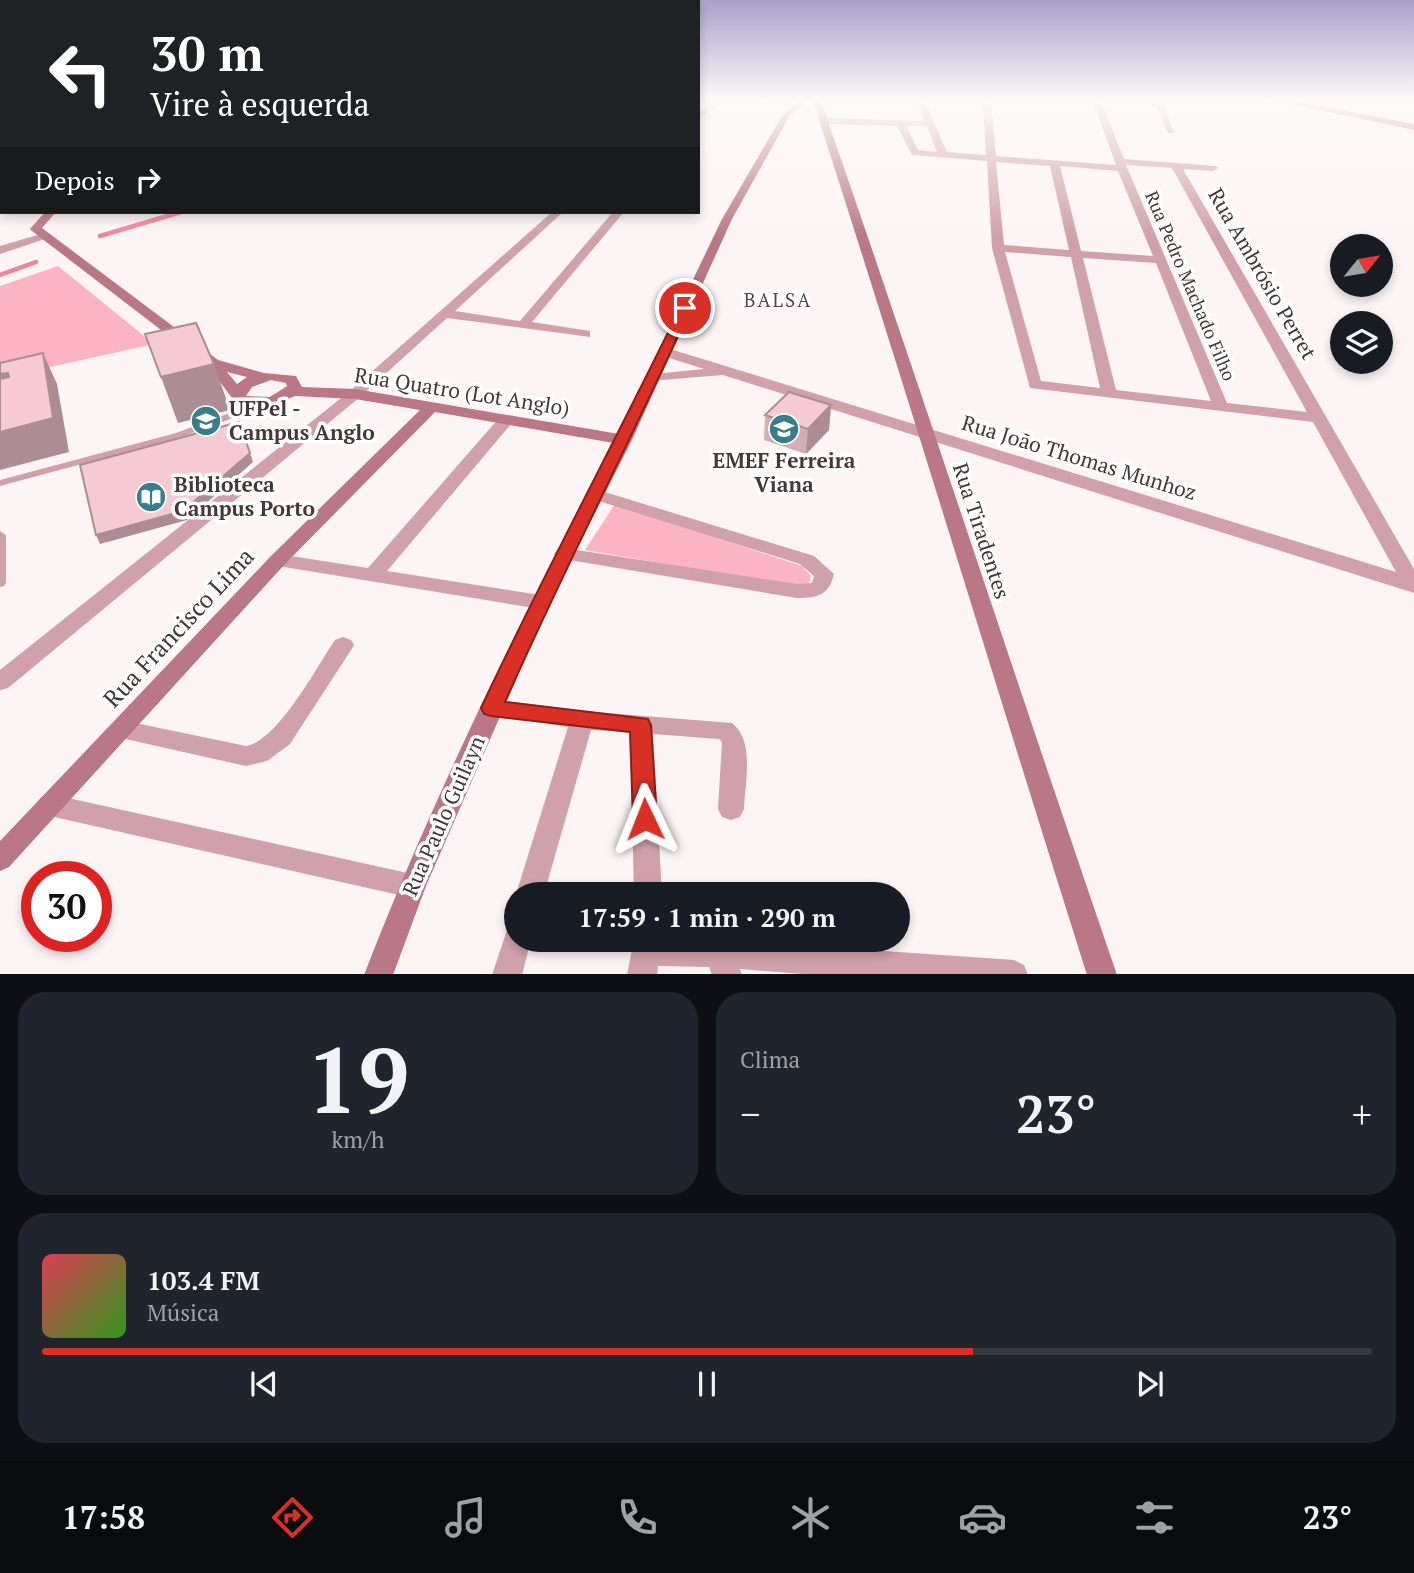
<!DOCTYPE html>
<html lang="pt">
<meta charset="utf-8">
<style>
body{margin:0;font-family:"PT Serif",serif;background:#20242c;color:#f1f3f6;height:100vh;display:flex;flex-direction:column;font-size:26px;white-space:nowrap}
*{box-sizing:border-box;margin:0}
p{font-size:23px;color:#9ea1a6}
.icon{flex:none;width:38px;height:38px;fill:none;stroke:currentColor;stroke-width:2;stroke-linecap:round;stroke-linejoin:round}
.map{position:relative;height:974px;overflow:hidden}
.details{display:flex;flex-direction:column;gap:18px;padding:18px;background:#0d0f14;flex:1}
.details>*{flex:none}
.banner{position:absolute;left:0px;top:0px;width:700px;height:214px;box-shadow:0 4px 10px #0003;background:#202124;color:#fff;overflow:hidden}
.needle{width:46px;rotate:60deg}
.tools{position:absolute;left:1330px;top:234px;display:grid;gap:14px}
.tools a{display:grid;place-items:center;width:63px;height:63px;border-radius:50%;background:#171b24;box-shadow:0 4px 10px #0003;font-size:35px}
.speed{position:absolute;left:21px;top:861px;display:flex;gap:14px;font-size:35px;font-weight:700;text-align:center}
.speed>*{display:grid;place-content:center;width:91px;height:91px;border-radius:50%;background:#171b24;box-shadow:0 4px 10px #0003;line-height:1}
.speed .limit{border:10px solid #d22;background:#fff;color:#111}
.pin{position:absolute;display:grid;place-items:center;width:60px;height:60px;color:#fff;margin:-30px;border:4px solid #fff;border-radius:50%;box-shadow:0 2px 7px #0007}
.me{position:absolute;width:77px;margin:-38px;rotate:358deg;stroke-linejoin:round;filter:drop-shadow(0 0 5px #0008)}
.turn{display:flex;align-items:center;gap:24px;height:147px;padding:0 35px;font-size:32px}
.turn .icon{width:91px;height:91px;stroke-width:2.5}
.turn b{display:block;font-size:49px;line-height:60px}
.then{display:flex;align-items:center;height:66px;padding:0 35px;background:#0003;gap:14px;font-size:26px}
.big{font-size:52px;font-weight:700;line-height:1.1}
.details .tile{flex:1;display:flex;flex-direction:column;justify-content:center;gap:10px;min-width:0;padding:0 24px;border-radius:28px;background:#20242c}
.details .dial{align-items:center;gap:0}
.dial b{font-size:91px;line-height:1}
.song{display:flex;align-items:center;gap:21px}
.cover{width:84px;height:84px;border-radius:10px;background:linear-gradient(135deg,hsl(350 70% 55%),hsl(110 70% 35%))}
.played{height:7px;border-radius:4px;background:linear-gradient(90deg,#d93025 70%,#363941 70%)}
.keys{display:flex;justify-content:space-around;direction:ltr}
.heat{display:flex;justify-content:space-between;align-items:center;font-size:38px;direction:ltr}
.details .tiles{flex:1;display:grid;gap:18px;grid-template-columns:1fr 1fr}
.tile:last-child{grid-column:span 2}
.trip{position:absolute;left:504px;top:882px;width:406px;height:70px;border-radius:35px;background:#171b24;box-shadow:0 4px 10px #0003;font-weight:700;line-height:70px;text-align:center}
.menu{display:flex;height:112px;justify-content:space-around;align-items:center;background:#090b0e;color:#9ea1a6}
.menu .icon{width:49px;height:49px}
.menu .on{color:#d93025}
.menu b{font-size:32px;color:#f1f3f6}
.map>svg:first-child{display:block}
.green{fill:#fdb4c2}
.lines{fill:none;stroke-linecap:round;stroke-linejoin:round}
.stream{stroke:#ec859c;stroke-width:4.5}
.lane{fill:#d0a1aa;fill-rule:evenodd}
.street{fill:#d0a1aa;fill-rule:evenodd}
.secondary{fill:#ba7785;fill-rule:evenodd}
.wall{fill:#d4aeb5}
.shaded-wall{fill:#ac8d93}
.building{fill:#f6cad2;stroke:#ac8d93;stroke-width:2}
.route{fill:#d93025;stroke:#8d1f18;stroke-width:2}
.labels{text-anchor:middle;stroke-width:7;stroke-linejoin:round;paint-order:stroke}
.far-street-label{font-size:18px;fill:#48373a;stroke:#fff}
.far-neighbourhood-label{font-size:19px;letter-spacing:2px;fill:#603f45;stroke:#fff}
.street-label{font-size:21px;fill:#48373a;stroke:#fff}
.poi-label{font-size:21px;font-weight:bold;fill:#48373a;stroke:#fff;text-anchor:start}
.near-street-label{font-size:24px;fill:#48373a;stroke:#fff}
</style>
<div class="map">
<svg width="1414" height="975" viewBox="0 0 1414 975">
<rect width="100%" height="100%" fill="#fdf4f5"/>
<!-- green -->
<g class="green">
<polygon points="58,266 154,344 0,378 0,286"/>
<polygon points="615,504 802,566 811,576 808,586 789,585 585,550"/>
</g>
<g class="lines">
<!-- stream -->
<g class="stream">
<polyline points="100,236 181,212"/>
<polyline points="0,275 36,262"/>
</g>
<!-- lane -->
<g class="lane">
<polygon points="252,400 257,403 255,405 233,418 182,437 0,486 0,480 176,433 227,414"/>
<polygon points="0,531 6,535 6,583 4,586 0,587"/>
</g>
<!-- street -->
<g class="street">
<polygon points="714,101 724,101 698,120 698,114"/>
<path d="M917 101H925L947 152 986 155 983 101H991L996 156 1116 165 1093 101H1101L1124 159 1216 166 1218 168 1213 171 1183 169 1414 569V593L723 375 649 381 647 378 654 374 704 369 660 355 658 352 660 349H670L1396 572 1313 422 1030 388 992 248 987 161 912 155 897 126 826 124 822 121 826 118 925 121ZM906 126H927L937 152 918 150ZM996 162 1050 166 1069 250 1004 245ZM1126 165 1172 168 1307 412 1227 403ZM1060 166 1118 171 1153 256 1081 251ZM1005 252 1071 257 1100 388 1041 381ZM1083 258 1156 263 1211 401 1116 390Z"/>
<polygon points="1144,101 1163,104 1174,133 1168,133 1157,108"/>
<polygon points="1314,101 1328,101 1307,108 1303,106"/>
<rect x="0" y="141" width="2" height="6"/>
<polygon points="552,212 563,212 455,311 520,321 613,212 624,212 532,322 590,331 590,337 447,318 360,397 8,688 0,690 0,670 350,391"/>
<polygon points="44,233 50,236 48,238 0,254 0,246"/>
<polygon points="506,415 512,417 514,420 512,423 387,571 540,595 547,597 550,602 547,607 540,609 278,566 271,564 268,560 271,556 278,554 368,568 500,417"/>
<path d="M595 489 814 556 834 574C829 595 818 598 797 598L557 558 554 554 557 550 564 548 797 584 812 583 814 576 800 564 589 498 586 494Z"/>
<path d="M343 637 351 640 354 645 351 650 290 744 267 761 246 766 121 738 113 735 109 729 113 723 121 720 246 746C278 741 317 666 335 640Z"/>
<path d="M491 699 582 711 732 723C755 741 745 783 744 809L740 817 731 820 722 817 718 809 722 742 719 739 653 734 662 894H634L630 732 591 730 544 894H516L568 727 483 714 480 708 483 702Z"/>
<polygon points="50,794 412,874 422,877 426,886 422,895 412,898 50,816 41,813 37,805 41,797"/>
<polygon points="516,927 516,940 531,940 522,975 492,975 507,930"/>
<polygon points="634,940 727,940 1014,960 1024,965 1028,975 816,975 740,969 742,975 712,975 709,967 658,966 657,975 627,975"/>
</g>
<!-- secondary -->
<g class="secondary">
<path d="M797 101H806L789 117 732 219 632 440 550 602 426 886 393 975H364C435 792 522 616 614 443L435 412 285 564 9 867 0 871V841L271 556 420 410 355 399 295 396 270 406 255 407 235 402 208 366 32 231 30 229 45 212H56L42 228 218 360 264 373 296 376 302 387 355 389 619 434 722 219 782 116ZM227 372 247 377 237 384ZM271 380 286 383 287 386 270 397 246 396 252 387Z"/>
<path d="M813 101H821C922 392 1017 684 1117 975H1087C995 684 907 392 813 101Z"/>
<polygon points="1277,101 1295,101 1414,124 1414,130"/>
<rect x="0" y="197" width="2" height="6"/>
</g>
</g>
<!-- wall -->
<polygon class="wall" points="831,405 829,430 806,454 764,440 765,415"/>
<!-- shaded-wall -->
<g class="shaded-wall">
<polygon points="43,353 57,384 69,452 0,470 0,432"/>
<polygon points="214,364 230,410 178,423 161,377"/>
<polygon points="8,373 23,405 0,398 0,374"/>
<polygon points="831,405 829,430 806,454 808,429"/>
<polygon points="250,453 253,462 187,520 100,544 96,535"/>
</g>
<!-- building -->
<g class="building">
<polygon points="196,323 214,364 161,377 145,334"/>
<polygon points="43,353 53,418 0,432 0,379 9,377 8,373 0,374 0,363"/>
<polygon points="789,392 831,405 808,429 765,415"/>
<polygon points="239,422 250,453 183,511 96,535 80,465"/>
</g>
<!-- sky -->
<linearGradient id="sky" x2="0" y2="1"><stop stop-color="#a9a1ca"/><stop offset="0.42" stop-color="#fefafa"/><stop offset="1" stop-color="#fefafa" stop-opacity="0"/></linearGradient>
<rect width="1414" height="238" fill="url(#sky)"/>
<!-- route -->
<path class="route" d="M685 304 691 308C631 440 564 569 505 702L648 719 651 725 657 819 653 826 645 829 637 826 633 819 630 732 491 716 484 714 481 708C544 573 615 442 680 308Z"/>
<!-- icons -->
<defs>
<g id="university-disc" transform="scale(1.575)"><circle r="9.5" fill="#397c8c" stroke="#fff"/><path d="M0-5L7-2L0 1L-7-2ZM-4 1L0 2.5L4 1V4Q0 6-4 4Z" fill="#fff"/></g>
<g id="school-disc" transform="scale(1.575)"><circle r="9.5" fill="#397c8c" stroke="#fff"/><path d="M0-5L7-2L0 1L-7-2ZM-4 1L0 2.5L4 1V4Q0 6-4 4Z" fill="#fff"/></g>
<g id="library-disc" transform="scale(1.575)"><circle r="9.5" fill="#397c8c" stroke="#fff"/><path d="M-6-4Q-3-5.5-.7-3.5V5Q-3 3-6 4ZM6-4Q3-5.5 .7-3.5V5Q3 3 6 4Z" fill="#fff"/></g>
</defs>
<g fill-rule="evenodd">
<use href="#university-disc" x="206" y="421"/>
<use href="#school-disc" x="784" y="429"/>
<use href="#library-disc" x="151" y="497"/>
</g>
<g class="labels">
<!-- far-street labels -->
<g class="far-street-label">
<text transform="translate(1190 286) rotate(67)" y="6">Rua Pedro Machado Filho</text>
</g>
<!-- far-neighbourhood labels -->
<g class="far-neighbourhood-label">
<text x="778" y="307">BALSA</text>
</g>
<!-- street labels -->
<g class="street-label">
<text transform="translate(1262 274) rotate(60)" y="7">Rua Ambrósio Perret</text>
<text transform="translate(462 392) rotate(9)" y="7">Rua Quatro (Lot Anglo)</text>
<text transform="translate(1079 458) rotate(17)" y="7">Rua João Thomas Munhoz</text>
<text transform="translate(981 531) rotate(72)" y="7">Rua Tiradentes</text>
<text transform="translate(444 816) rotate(-66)" y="7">Rua Paulo Guilayn</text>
</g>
<!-- poi labels -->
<g class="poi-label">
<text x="229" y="416">UFPel -<tspan x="229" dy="24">Campus Anglo</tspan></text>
<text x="784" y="468" text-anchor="middle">EMEF Ferreira<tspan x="784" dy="24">Viana</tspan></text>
<text x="174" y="492">Biblioteca<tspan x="174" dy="24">Campus Porto</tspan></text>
</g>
<!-- near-street labels -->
<g class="near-street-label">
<text transform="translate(179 628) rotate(-47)" y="8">Rua Francisco Lima</text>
</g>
</g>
</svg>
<div class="tools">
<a><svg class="needle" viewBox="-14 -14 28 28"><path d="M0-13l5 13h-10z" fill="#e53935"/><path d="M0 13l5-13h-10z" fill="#9ea1a6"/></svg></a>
<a><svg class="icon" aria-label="layers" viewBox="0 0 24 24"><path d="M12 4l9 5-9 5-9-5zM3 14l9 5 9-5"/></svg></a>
</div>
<div class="speed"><div class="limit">30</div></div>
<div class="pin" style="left:685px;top:308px;background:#d93025"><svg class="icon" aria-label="arrive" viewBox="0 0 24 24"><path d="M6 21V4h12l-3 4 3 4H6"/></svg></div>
<svg class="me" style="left:645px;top:819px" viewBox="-20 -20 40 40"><path d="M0-17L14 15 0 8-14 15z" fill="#d93025" stroke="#fff" stroke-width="4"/></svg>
<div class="trip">17:59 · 1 min · 290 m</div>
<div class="banner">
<div class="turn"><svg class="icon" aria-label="left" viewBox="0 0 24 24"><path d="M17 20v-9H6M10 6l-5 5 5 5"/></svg><div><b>30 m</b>Vire à esquerda</div></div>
<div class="then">Depois<svg class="icon" aria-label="right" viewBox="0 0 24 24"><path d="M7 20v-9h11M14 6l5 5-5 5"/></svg></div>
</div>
</div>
<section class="details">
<div class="tiles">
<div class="tile dial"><b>19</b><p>km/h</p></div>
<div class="tile"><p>Clima</p>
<div class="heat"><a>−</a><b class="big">23°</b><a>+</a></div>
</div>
<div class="tile">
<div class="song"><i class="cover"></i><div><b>103.4 FM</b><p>Música</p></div></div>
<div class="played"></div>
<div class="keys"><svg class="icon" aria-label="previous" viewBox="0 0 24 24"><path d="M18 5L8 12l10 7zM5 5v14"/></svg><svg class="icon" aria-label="pause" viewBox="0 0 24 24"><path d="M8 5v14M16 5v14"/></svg><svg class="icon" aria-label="next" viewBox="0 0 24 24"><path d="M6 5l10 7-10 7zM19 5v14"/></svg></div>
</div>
</div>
</section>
<nav class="menu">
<b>17:58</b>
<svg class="icon on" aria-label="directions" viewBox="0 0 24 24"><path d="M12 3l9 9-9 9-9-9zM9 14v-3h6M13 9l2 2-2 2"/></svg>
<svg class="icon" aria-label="music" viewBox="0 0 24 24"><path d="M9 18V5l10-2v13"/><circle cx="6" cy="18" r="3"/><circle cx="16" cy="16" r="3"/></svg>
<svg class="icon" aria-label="phone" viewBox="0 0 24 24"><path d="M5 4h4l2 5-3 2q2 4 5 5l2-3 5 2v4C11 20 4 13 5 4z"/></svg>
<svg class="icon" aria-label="climate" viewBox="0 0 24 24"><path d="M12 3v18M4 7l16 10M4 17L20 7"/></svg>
<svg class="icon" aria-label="car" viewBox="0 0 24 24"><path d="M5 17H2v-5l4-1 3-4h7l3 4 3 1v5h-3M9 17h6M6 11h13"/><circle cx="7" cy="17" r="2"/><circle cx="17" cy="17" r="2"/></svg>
<svg class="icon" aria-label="filters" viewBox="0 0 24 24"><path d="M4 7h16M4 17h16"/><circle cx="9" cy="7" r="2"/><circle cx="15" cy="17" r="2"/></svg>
<b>23°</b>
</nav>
